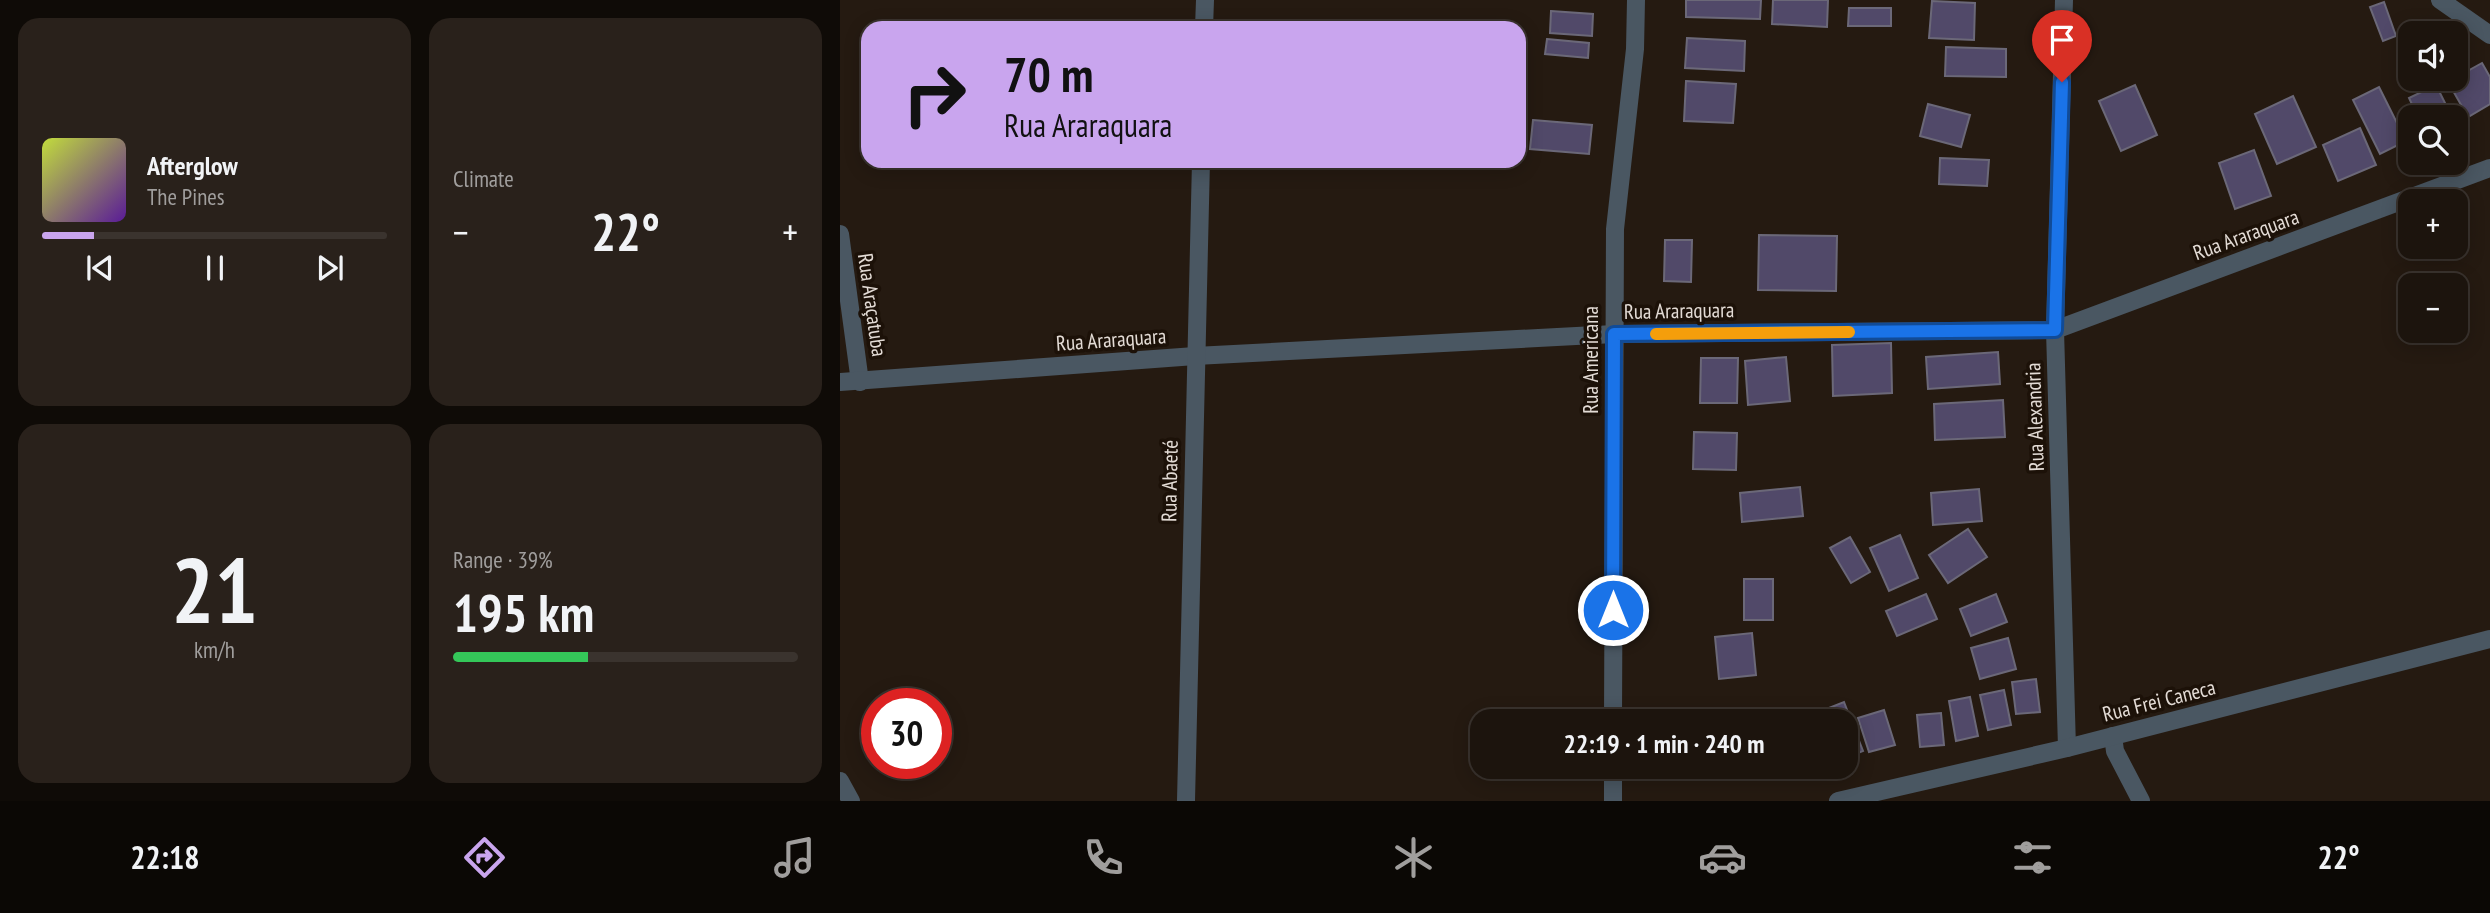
<!DOCTYPE html>
<meta charset="utf-8">
<style>
body{margin:0;font-family:"PT Sans Narrow",sans-serif;background:#29211b;color:#f1f3f6;height:100vh;display:flex;flex-direction:column;font-size:26px;white-space:nowrap}
*{box-sizing:border-box;margin:0}
p{font-size:23px;color:#a09e9d}
.icon{flex:none;width:38px;height:38px;fill:none;stroke:currentColor;stroke-width:2;stroke-linecap:round;stroke-linejoin:round}
.map{position:relative;flex:1;overflow:hidden}
.drawer{display:flex;flex-direction:column;gap:18px;padding:18px;background:#0f0b07;width:840px}
.drawer>*{flex:none}
.hud{position:absolute;left:21px;top:21px;width:665px;height:147px;border-radius:21px;box-shadow:0 4px 18px #0003,0 0 0 2px #3a332e;background:#c9a5ee;color:#111;overflow:hidden}
.buttons{position:absolute;left:1558px;top:21px;display:grid;gap:14px}
.buttons a{display:grid;place-items:center;width:70px;height:70px;border-radius:14px;background:#1c140d;box-shadow:0 4px 18px #0003,0 0 0 2px #3a332e;font-size:35px}
.speed{position:absolute;left:21px;top:688px;display:flex;gap:14px;font-size:35px;font-weight:700;text-align:center}
.speed>*{display:grid;place-content:center;width:91px;height:91px;border-radius:50%;background:#1c140d;box-shadow:0 4px 18px #0003,0 0 0 2px #3a332e;line-height:1}
.speed .limit{border:10px solid #d22;background:#fff;color:#111}
.pin{position:absolute;display:grid;place-items:center;width:60px;height:60px;color:#fff;margin:-72px -30px;border-radius:50% 50% 50% 0;rotate:-45deg;box-shadow:0 0 7px #0007}
.pin .icon{rotate:45deg}
.me{position:absolute;width:77px;margin:-38px;rotate:0deg;stroke-linejoin:round;filter:drop-shadow(0 0 5px #0008)}
.turn{display:flex;align-items:center;gap:24px;height:147px;padding:0 28px;font-size:32px}
.turn .icon{width:91px;height:91px;stroke-width:2.5}
.turn b{display:block;font-size:49px;line-height:60px}
.big{font-size:52px;font-weight:700;line-height:1.1}
.drawer .widget{flex:1;display:flex;flex-direction:column;justify-content:center;gap:10px;min-width:0;padding:0 24px;border-radius:21px;background:#29211b}
.drawer .dial{align-items:center;gap:0}
.dial b{font-size:91px;line-height:1}
.song{display:flex;align-items:center;gap:21px}
.cover{width:84px;height:84px;border-radius:10px;background:linear-gradient(135deg,hsl(70 70% 55%),hsl(270 70% 35%))}
.played{height:7px;border-radius:4px;background:linear-gradient(90deg,#c9a5ee 15%,#3a332e 15%)}
.keys{display:flex;justify-content:space-around;direction:ltr}
.heat{display:flex;justify-content:space-between;align-items:center;font-size:38px;direction:ltr}
.charge{height:10px;border-radius:5px;background:linear-gradient(90deg,#34c759 39%,#3a332e 0)}
.drawer .tiles{flex:1;display:grid;gap:18px;grid-template-columns:repeat(2,1fr)}
.trip{position:absolute;left:630px;top:709px;width:388px;height:70px;border-radius:21px;background:#1c140d;box-shadow:0 4px 18px #0003,0 0 0 2px #3a332e;font-weight:700;line-height:70px;text-align:center}
.dock{display:flex;height:112px;justify-content:space-around;align-items:center;background:#0b0805;color:#a09e9d}
.dock .icon{width:49px;height:49px}
.dock .selected{color:#c9a5ee}
.dock b{font-size:32px;color:#f1f3f6}
main{display:flex;flex:1;min-height:0}
.map>svg:first-child{display:block}
.building{fill:#514969;stroke:#6b6878;stroke-width:2}
.lines{fill:none;stroke-linecap:round;stroke-linejoin:round}
.minor{stroke:#4a5762;stroke-width:18}
.route-casing{stroke:#114b97;stroke-width:18}
.route{stroke:#1a73e8;stroke-width:12}
.slow{stroke:#f59e0b;stroke-width:12}
.labels{text-anchor:middle;stroke-width:7;stroke-linejoin:round;paint-order:stroke}
.street-label{font-size:21px;fill:#e3dbd5;stroke:#1c1108}
</style>
<main>
<section class="drawer">
<div class="tiles">
<div class="widget">
<div class="song"><i class="cover"></i><div><b>Afterglow</b><p>The Pines</p></div></div>
<div class="played"></div>
<div class="keys"><svg class="icon" aria-label="previous" viewBox="0 0 24 24"><path d="M18 5L8 12l10 7zM5 5v14"/></svg><svg class="icon" aria-label="pause" viewBox="0 0 24 24"><path d="M8 5v14M16 5v14"/></svg><svg class="icon" aria-label="next" viewBox="0 0 24 24"><path d="M6 5l10 7-10 7zM19 5v14"/></svg></div>
</div>
<div class="widget"><p>Climate</p>
<div class="heat"><a>−</a><b class="big">22°</b><a>+</a></div>
</div>
<div class="widget dial"><b>21</b><p>km/h</p></div>
<div class="widget"><p>Range · 39%</p><b class="big">195 km</b><div class="charge"></div></div>
</div>
</section>
<div class="map">
<svg width="1650" height="801" viewBox="0 0 1650 801">
<rect width="100%" height="100%" fill="#251a11"/>
<!-- building -->
<g class="building">
<polygon points="846,0 921,0 920,19 846,17"/>
<polygon points="933,0 988,0 987,27 932,24"/>
<polygon points="1092,1 1135,3 1134,40 1089,38"/>
<polygon points="1544,2 1556,36 1543,41 1530,7"/>
<polygon points="1009,8 1051,8 1051,26 1008,26"/>
<polygon points="711,11 753,14 752,36 710,33"/>
<polygon points="847,38 905,41 904,71 845,68"/>
<polygon points="707,39 749,43 748,58 705,54"/>
<polygon points="1106,47 1166,49 1166,77 1105,76"/>
<polygon points="1642,63 1650,77 1650,104 1628,117 1608,82"/>
<polygon points="846,81 896,84 893,123 844,121"/>
<polygon points="1295,85 1317,135 1281,151 1259,101"/>
<polygon points="1596,85 1612,117 1578,117 1569,98"/>
<polygon points="1539,87 1566,141 1540,154 1513,100"/>
<polygon points="1453,96 1476,147 1437,164 1415,114"/>
<polygon points="1088,104 1130,115 1121,147 1080,136"/>
<polygon points="693,120 752,125 749,154 690,149"/>
<polygon points="1520,128 1536,165 1498,181 1483,145"/>
<polygon points="1414,150 1431,196 1395,209 1379,163"/>
<polygon points="1100,158 1149,160 1147,186 1099,184"/>
<polygon points="919,235 997,236 996,291 918,290"/>
<polygon points="825,240 852,240 851,282 824,281"/>
<polygon points="1051,343 1052,393 993,396 992,345"/>
<polygon points="1158,352 1160,384 1088,389 1086,357"/>
<polygon points="946,357 950,401 908,405 905,361"/>
<polygon points="861,358 898,358 897,403 860,403"/>
<polygon points="1163,400 1165,437 1095,440 1094,404"/>
<polygon points="854,432 897,433 896,470 853,469"/>
<polygon points="960,487 963,516 902,522 900,493"/>
<polygon points="1139,489 1142,521 1093,525 1091,493"/>
<polygon points="1128,529 1147,557 1108,583 1089,555"/>
<polygon points="1060,535 1078,578 1049,591 1030,548"/>
<polygon points="1010,537 1030,572 1011,583 990,548"/>
<rect x="904" y="579" width="29" height="41"/>
<polygon points="1086,594 1097,619 1057,636 1046,611"/>
<polygon points="1156,594 1167,622 1131,636 1120,609"/>
<polygon points="912,633 916,675 879,679 875,637"/>
<polygon points="1168,638 1176,669 1140,679 1131,648"/>
<polygon points="1196,679 1200,712 1176,714 1172,682"/>
<polygon points="1164,690 1171,725 1148,730 1140,695"/>
<polygon points="1130,697 1138,736 1116,741 1109,701"/>
<polygon points="1004,702 1023,751 1006,758 1006,721 985,721 981,711"/>
<polygon points="1044,710 1055,745 1029,752 1018,718"/>
<polygon points="1101,713 1104,745 1080,747 1077,715"/>
<polygon points="965,766 990,766 990,767 968,775"/>
</g>
<g class="lines">
<!-- minor -->
<g class="minor">
<polyline points="1224,0 1215,330 1227,748"/>
<polyline points="1600,0 1650,35"/>
<polyline points="364,28 365,0"/>
<polyline points="0,234 20,382"/>
<polyline points="0,382 355,356 774,334 1215,330 1650,168"/>
<polyline points="773,721 775,229 795,49 796,0"/>
<polyline points="1273,736 1275,751 1301,801"/>
<polyline points="0,781 11,801"/>
<polyline points="346,801 361,161"/>
<polyline points="773,801 773,766"/>
<polyline points="998,801 1227,748 1650,639"/>
</g>
</g>
<g class="lines">
<!-- route casing -->
<g class="route-casing">
<polyline id="route" points="773,610 774,334 1215,330 1222,82"/>
</g>
<!-- route -->
<use href="#route" class="route"/>
<!-- slow -->
<polyline class="slow" points="816,334 1009,332"/>
</g>
<g class="labels">
<!-- street labels -->
<g class="street-label">
<text transform="translate(1406 235) rotate(-20)" y="7">Rua Araraquara</text>
<text transform="translate(32 305) rotate(82)" y="7">Rua Araçatuba</text>
<text transform="translate(839 311) rotate(-1)" y="7">Rua Araraquara</text>
<text transform="translate(271 340) rotate(-4)" y="7">Rua Araraquara</text>
<text transform="translate(751 360) rotate(-90)" y="7">Rua Americana</text>
<text transform="translate(1195 417) rotate(-92)" y="7">Rua Alexandria</text>
<text transform="translate(330 481) rotate(-89)" y="7">Rua Abaeté</text>
<text transform="translate(1319 701) rotate(-14)" y="7">Rua Frei Caneca</text>
</g>
</g>
</svg>
<div class="buttons">
<a><svg class="icon" aria-label="sound" viewBox="0 0 24 24"><path d="M4 9h4l5-4v14l-5-4H4zM17 9q2 3 0 6"/></svg></a>
<a><svg class="icon" aria-label="search" viewBox="0 0 24 24"><circle cx="10" cy="10" r="6"/><path d="M15 15l6 6"/></svg></a>
<a>+</a>
<a>−</a>
</div>
<div class="speed"><div class="limit">30</div></div>
<div class="pin" style="left:1222px;top:82px;background:#d93025"><svg class="icon" aria-label="arrive" viewBox="0 0 24 24"><path d="M6 21V4h12l-3 4 3 4H6"/></svg></div>
<svg class="me" style="left:773px;top:610px" viewBox="-20 -20 40 40"><circle r="17" fill="#1a73e8" stroke="#fff" stroke-width="3"/><path d="M0-11L8 9 0 5-8 9z" fill="#fff"/></svg>
<div class="trip">22:19 · 1 min · 240 m</div>
<div class="hud">
<div class="turn"><svg class="icon" aria-label="right" viewBox="0 0 24 24"><path d="M7 20v-9h11M14 6l5 5-5 5"/></svg><div><b>70 m</b>Rua Araraquara</div></div>
</div>
</div>
</main>
<nav class="dock">
<b>22:18</b>
<svg class="icon selected" aria-label="directions" viewBox="0 0 24 24"><path d="M12 3l9 9-9 9-9-9zM9 14v-3h6M13 9l2 2-2 2"/></svg>
<svg class="icon" aria-label="music" viewBox="0 0 24 24"><path d="M9 18V5l10-2v13"/><circle cx="6" cy="18" r="3"/><circle cx="16" cy="16" r="3"/></svg>
<svg class="icon" aria-label="phone" viewBox="0 0 24 24"><path d="M5 4h4l2 5-3 2q2 4 5 5l2-3 5 2v4C11 20 4 13 5 4z"/></svg>
<svg class="icon" aria-label="climate" viewBox="0 0 24 24"><path d="M12 3v18M4 7l16 10M4 17L20 7"/></svg>
<svg class="icon" aria-label="car" viewBox="0 0 24 24"><path d="M5 17H2v-5l4-1 3-4h7l3 4 3 1v5h-3M9 17h6M6 11h13"/><circle cx="7" cy="17" r="2"/><circle cx="17" cy="17" r="2"/></svg>
<svg class="icon" aria-label="filters" viewBox="0 0 24 24"><path d="M4 7h16M4 17h16"/><circle cx="9" cy="7" r="2"/><circle cx="15" cy="17" r="2"/></svg>
<b>22°</b>
</nav>
